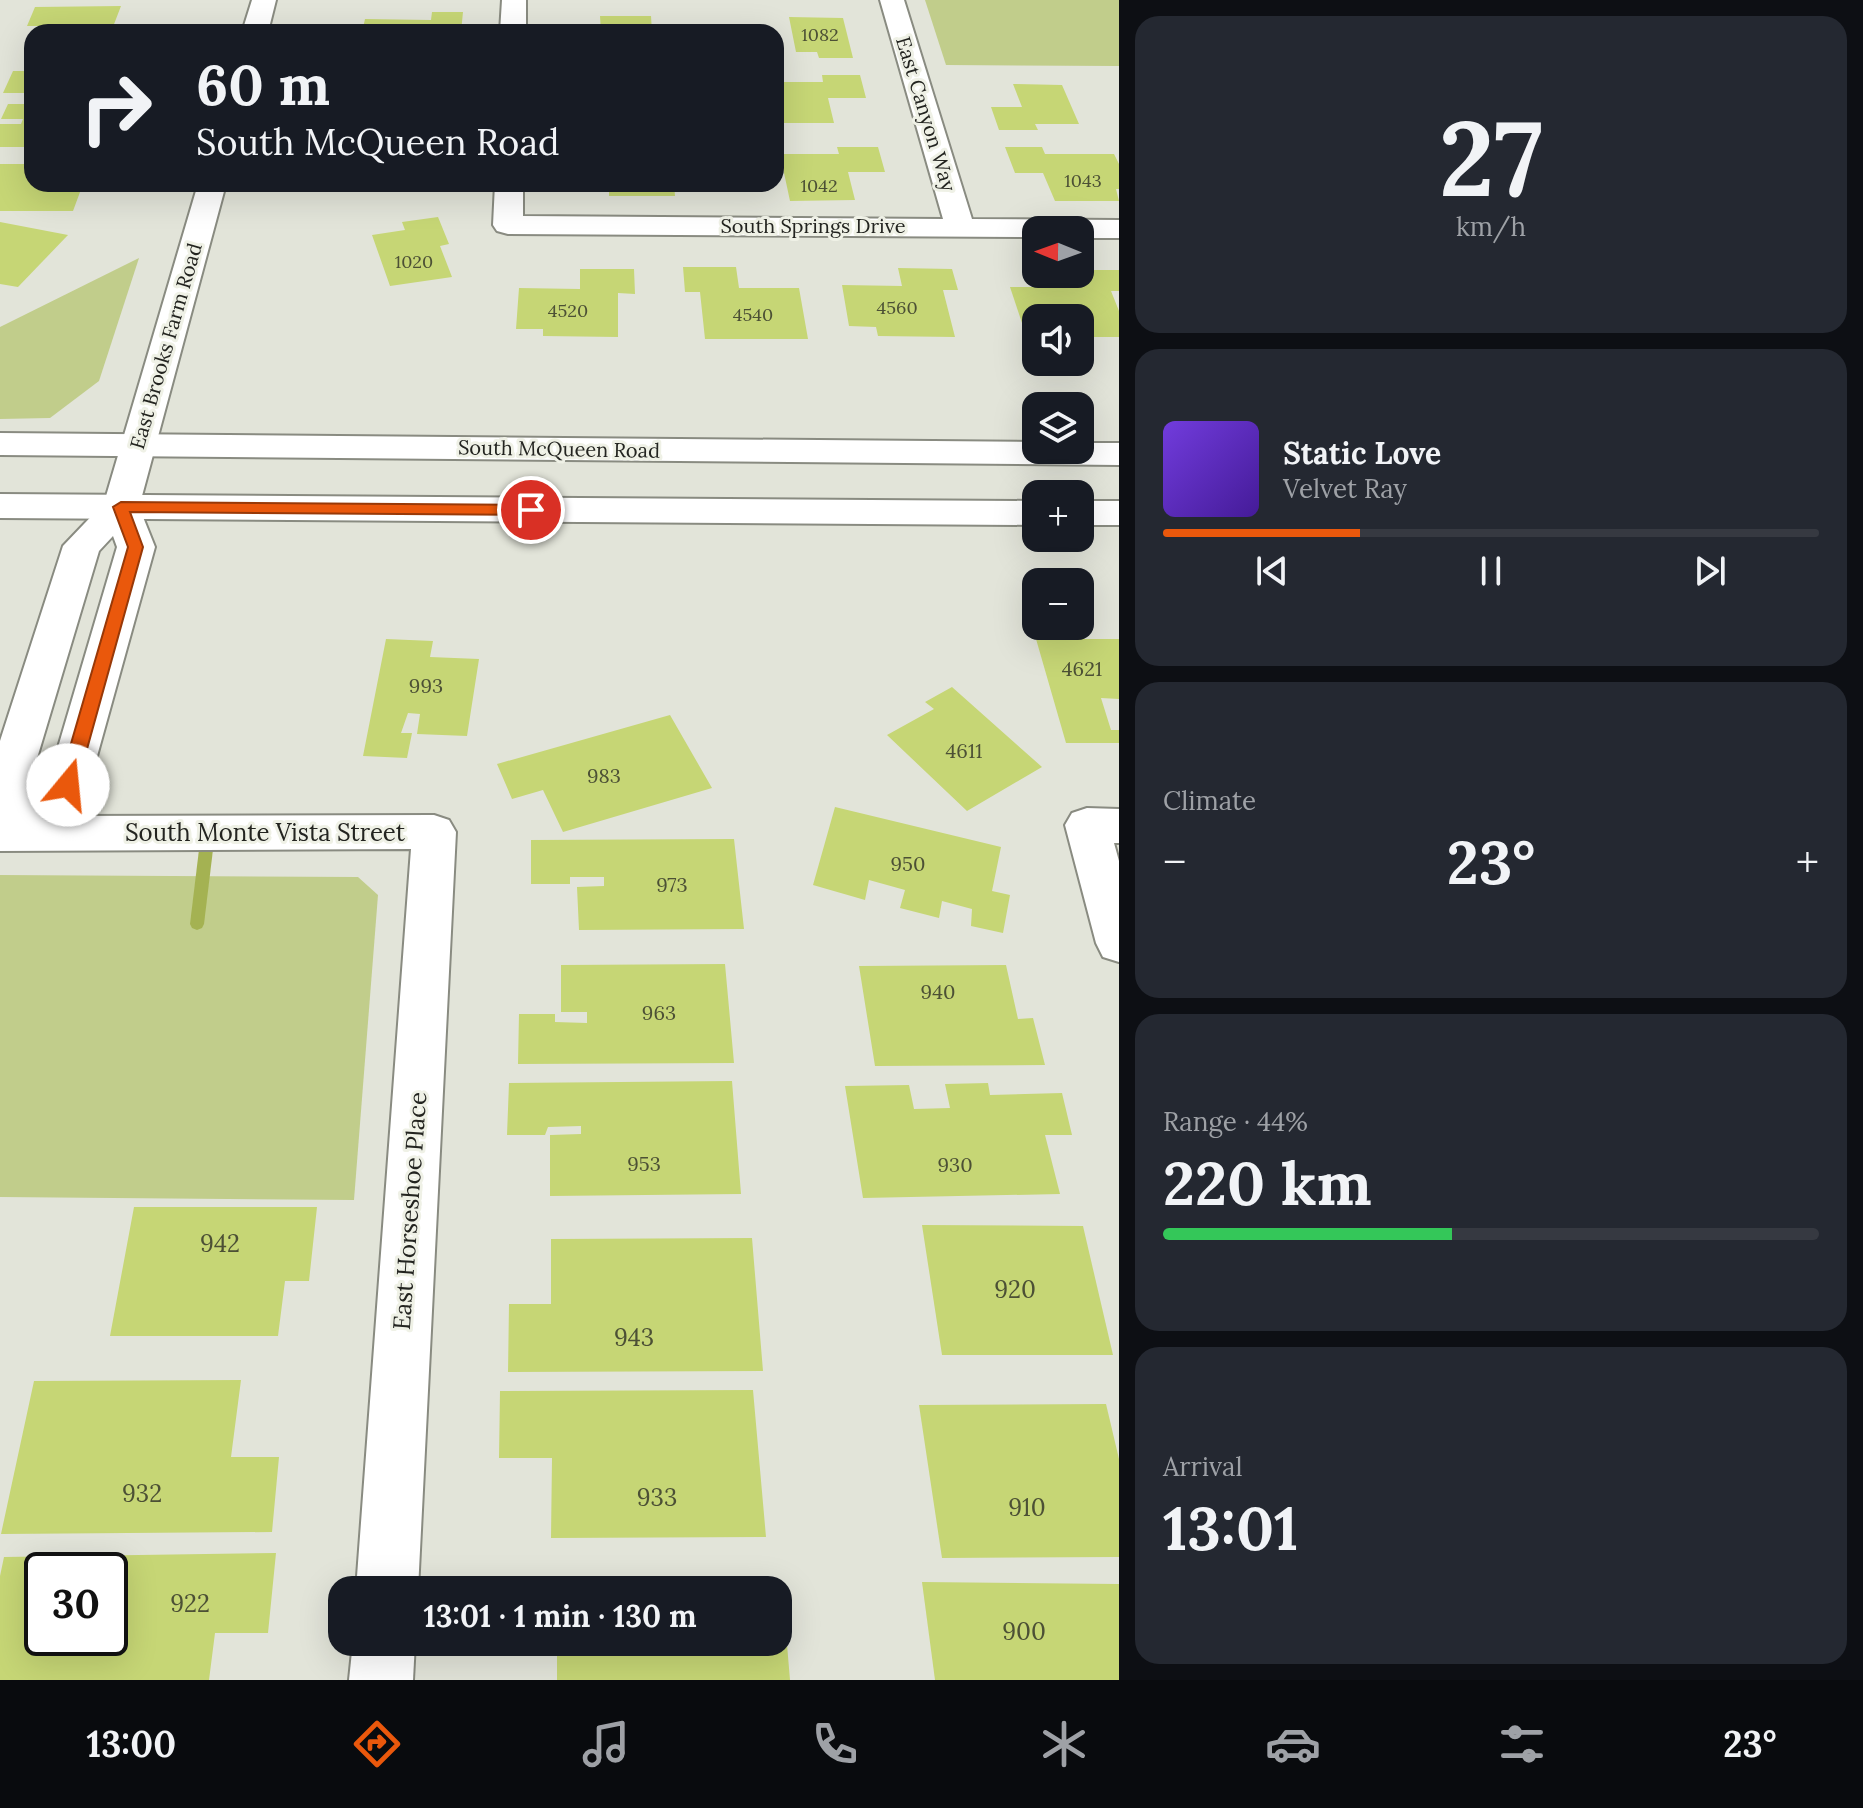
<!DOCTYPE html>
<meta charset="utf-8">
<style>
body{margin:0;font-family:Lora,serif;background:#242831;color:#f1f3f6;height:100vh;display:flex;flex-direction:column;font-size:30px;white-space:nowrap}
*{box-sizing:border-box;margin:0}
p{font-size:26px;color:#9ea1a6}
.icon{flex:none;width:44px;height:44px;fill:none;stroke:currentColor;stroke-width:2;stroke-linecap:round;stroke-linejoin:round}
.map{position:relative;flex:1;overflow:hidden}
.details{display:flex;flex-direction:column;gap:16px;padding:16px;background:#0d0f14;width:744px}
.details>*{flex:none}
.top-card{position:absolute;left:24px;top:24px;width:760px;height:168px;border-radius:24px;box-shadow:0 8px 32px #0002;background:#171b24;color:#f1f3f6;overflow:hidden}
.needle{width:52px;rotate:271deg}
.tools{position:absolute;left:1022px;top:216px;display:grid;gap:16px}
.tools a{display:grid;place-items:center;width:72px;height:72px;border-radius:16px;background:#171b24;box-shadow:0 8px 32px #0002;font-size:40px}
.speed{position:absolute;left:24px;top:1552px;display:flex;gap:16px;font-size:40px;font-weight:700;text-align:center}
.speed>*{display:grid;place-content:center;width:104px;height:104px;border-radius:50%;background:#171b24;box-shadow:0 8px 32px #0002;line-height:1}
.speed .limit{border:4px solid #111;border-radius:12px;background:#fff;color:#111}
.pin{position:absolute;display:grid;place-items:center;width:68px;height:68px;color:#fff;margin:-34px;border:4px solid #fff;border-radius:50%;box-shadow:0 2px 8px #0007}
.me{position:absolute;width:88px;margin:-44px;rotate:17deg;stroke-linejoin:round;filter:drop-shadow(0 0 6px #0008)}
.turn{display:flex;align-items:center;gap:28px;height:168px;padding:0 40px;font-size:36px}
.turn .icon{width:104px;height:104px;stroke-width:2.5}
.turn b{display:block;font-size:56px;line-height:68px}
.big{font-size:60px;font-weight:700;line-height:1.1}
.details .widget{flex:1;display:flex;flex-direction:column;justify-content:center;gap:12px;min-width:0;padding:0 28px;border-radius:24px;background:#242831}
.details .dial{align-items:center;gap:0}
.dial b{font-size:104px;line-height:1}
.song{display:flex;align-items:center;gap:24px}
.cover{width:96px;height:96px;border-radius:12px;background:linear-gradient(135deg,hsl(260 70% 55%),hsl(260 70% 35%))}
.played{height:8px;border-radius:4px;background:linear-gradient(90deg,#ea580c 30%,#363941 30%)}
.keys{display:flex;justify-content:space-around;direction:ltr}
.heat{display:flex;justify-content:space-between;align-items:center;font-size:44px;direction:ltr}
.charge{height:12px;border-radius:6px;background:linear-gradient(90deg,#34c759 44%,#363941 0)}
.trip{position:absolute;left:328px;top:1576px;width:464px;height:80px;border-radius:24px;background:#171b24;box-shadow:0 8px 32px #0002;font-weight:700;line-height:80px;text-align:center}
.tab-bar{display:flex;height:128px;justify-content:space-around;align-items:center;background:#090b0e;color:#9ea1a6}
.tab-bar .icon{width:56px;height:56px}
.tab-bar .current{color:#ea580c}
.tab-bar b{font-size:36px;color:#f1f3f6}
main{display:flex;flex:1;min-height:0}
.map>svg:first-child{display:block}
.green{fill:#c1cd8b}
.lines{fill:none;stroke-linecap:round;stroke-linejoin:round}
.stream{fill:#a4b252;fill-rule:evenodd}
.building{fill:#c6d675;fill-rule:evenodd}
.street-casing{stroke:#898b81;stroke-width:4}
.secondary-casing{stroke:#898b81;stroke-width:4}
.street{fill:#fff;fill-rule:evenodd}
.secondary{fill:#fff;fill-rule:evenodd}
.route{fill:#ea580c;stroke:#983908;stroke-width:2}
.labels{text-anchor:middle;stroke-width:6;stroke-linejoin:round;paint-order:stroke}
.far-number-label{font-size:18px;fill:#4c5035}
.far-street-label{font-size:20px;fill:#232420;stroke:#eff1e6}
.number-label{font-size:20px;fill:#4c5035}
.street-label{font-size:24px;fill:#232420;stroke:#eff1e6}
.near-number-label{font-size:24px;fill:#4c5035}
</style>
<main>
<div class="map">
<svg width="1119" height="1680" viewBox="0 0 1119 1680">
<rect width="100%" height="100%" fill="#e2e4d9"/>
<!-- green -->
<g class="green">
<polygon points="925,0 1119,0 1119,66 946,65"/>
<polygon points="139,258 99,381 50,418 0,419 0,327"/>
<polygon points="0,875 358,877 378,895 354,1200 0,1197"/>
</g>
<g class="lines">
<!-- stream -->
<polygon class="stream" points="208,828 213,829 215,833 204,924 202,928 197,930 192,928 190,924 201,833 203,829"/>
</g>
<!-- building -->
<g class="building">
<polygon points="121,6 111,32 38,32 41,26 27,26 35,7"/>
<polygon points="432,12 463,12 461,32 362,32 365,19 431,20"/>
<polygon points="600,16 651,16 652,32 601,32"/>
<polygon points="789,17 843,18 853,58 819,58 817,52 796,52"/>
<polygon points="32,62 32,93 3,93 13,71 28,71"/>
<polygon points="822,75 860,75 866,98 828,98 834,123 777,123 776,82 823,82"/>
<polygon points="1013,84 1062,85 1079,124 1035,124 1038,130 999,130 991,107 1022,107"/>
<polygon points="8,104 32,104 32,147 0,147 0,124 21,124 23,119 1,119"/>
<polygon points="837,147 878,147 885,172 848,172 855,200 790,201 780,154 839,154"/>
<polygon points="1005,147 1042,147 1045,154 1114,154 1119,164 1119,189 1116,189 1119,201 1055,201 1043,173 1015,173"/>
<polygon points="0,164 32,164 32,184 83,184 73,211 0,211"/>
<polygon points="354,184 442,184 441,192 353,192"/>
<polygon points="609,184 674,184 675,196 609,196"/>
<polygon points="438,217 449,244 440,246 452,277 390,286 372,235 405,230 402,222"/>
<polygon points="0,222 68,235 18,287 0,284"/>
<polygon points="683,267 736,267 739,288 799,288 808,339 705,339 700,292 685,292"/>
<polygon points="898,268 952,269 958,290 943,290 955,337 878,336 876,327 849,326 842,285 902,286"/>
<polygon points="580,269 634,269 635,294 618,293 618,337 543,336 543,329 516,329 519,288 580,289"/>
<polygon points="1080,270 1119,270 1119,291 1111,291 1119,311 1119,337 1080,337 1080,318 1036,318 1036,329 1024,329 1010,287 1071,287 1066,274 1080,274"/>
<polygon points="386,639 433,641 430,657 479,659 467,736 417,734 420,714 408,713 401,733 412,733 407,758 363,756"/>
<polygon points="1036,639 1119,639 1119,699 1101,698 1111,730 1119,730 1119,743 1066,743"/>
<polygon points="952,687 1042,767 967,811 887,735 934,709 925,702"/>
<polygon points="670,715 712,788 563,832 543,790 512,799 497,764"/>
<polygon points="835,807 1001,847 992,891 1010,895 1003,933 971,926 972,909 942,901 939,918 900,908 905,890 869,880 865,900 813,885"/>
<polygon points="734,839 744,929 579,930 577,887 604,886 604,877 570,877 570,884 531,884 531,840"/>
<polygon points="725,964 734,1063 518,1064 519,1014 555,1014 555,1022 587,1023 587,1012 561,1012 561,965"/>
<polygon points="1006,965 1018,1019 1033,1018 1045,1065 875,1066 859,966"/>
<polygon points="732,1081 741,1194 550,1196 550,1135 581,1134 581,1126 548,1127 545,1135 507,1135 509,1083"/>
<polygon points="988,1083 990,1095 1062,1093 1072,1135 1045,1135 1060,1194 863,1198 845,1086 909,1085 914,1109 950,1108 945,1084"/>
<polygon points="134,1207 317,1207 309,1281 285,1281 278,1336 110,1336"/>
<polygon points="922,1225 1083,1226 1113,1355 942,1355"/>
<polygon points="752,1238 763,1371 508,1372 509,1304 551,1304 551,1239"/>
<polygon points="241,1380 231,1457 279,1457 272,1532 1,1534 34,1381"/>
<polygon points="753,1390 766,1537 551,1538 552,1458 499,1458 500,1391"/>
<polygon points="1106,1404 1119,1459 1119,1557 942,1558 919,1405"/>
<path d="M276 1553 268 1633H215L209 1680H0V1576L4 1557ZM42 1570H110V1638H42Z"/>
<polygon points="922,1582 1119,1584 1119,1680 935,1680"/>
<polygon points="778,1597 783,1597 790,1680 557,1680 557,1642 778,1642"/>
</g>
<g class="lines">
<!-- street casing -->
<g class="street-casing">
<g id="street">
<polygon points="252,0 276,0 268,32 242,32"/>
<polygon points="502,0 526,0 526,32 500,32"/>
<polygon points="880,0 904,0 972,219 1119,220 1119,238 1080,238 1080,230 1036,230 1036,237 508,234 497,231 493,225 495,184 523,184 523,216 943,219"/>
<path d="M198 184H226L139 507 155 547 89 785 66 816 434 815 449 820 456 832 418 1590H356L411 849 0 851V741L63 546 104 503ZM113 536 117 547 49 778 33 795 29 785 99 551Z"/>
<polygon points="1087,808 1119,809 1119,843 1114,843 1119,861 1119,962 1103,957 1096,943 1065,825 1072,813"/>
<polygon points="353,1642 415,1642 413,1680 349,1680"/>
</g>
</g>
<!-- secondary casing -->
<g class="secondary-casing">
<g id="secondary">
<polygon points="0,433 1036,442 1036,450 1080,450 1080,443 1119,443 1119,465 0,455"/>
<polygon points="0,494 1036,501 1036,525 0,518"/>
<rect x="1080" y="501" width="39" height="24"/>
</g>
</g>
<!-- street -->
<use href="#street" class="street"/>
<!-- secondary -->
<use href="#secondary" class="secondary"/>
</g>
<!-- route -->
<polygon class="route" points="121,502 531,505 539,510 531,515 130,512 143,547 77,785 68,791 59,785 128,547 113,507"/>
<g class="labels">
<!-- far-number labels -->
<g class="far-number-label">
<text x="820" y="41">1082</text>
<text x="1083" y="187">1043</text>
<text x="819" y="192">1042</text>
<text x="414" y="268">1020</text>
<text x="897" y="314">4560</text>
<text x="568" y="317">4520</text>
<text x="753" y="321">4540</text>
</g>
<!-- far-street labels -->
<g class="far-street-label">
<text transform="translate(926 114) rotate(73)" y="7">East Canyon Way</text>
<text x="813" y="233">South Springs Drive</text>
<text transform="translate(166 346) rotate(-74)" y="7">East Brooks Farm Road</text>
<text transform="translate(559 449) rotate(1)" y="7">South McQueen Road</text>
</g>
<!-- number labels -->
<g class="number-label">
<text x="1082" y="676">4621</text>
<text x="426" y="693">993</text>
<text x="964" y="758">4611</text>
<text x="604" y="783">983</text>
<text x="908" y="871">950</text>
<text x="672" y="892">973</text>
<text x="938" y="999">940</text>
<text x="659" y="1020">963</text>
<text x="644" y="1171">953</text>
<text x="955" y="1172">930</text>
</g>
<!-- street labels -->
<g class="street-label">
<text x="265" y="841">South Monte Vista Street</text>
<text transform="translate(410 1211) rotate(-86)" y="8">East Horseshoe Place</text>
</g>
<!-- near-number labels -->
<g class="near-number-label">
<text x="220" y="1252">942</text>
<text x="1015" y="1298">920</text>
<text x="634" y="1346">943</text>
<text x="142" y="1502">932</text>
<text x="657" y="1506">933</text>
<text x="1027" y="1516">910</text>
<text x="190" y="1612">922</text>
<text x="1024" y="1640">900</text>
</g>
</g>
</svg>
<div class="tools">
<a><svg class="needle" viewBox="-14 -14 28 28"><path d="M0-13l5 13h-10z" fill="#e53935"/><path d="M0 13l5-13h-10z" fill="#9ea1a6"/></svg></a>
<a><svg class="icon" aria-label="sound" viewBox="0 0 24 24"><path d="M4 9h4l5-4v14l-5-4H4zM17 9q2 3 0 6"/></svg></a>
<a><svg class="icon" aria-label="layers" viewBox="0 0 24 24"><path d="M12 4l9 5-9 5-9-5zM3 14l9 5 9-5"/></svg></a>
<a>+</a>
<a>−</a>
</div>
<div class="speed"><div class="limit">30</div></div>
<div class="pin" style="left:531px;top:510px;background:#d93025"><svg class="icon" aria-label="arrive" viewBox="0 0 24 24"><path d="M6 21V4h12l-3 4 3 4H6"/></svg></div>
<svg class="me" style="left:68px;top:785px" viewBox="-20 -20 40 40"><circle r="19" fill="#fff"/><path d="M0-13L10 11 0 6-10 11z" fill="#ea580c"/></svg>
<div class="trip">13:01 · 1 min · 130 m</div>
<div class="top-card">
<div class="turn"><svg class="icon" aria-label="right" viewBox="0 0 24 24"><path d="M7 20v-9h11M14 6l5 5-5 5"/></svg><div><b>60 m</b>South McQueen Road</div></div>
</div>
</div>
<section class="details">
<div class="widget dial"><b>27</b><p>km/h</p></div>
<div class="widget">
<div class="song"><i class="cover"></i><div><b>Static Love</b><p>Velvet Ray</p></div></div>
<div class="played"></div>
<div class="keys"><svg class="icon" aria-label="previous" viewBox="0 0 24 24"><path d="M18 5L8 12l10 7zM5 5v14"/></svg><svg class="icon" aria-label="pause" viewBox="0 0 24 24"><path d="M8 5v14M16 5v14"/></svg><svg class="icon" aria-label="next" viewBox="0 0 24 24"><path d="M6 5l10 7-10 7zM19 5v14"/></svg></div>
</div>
<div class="widget"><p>Climate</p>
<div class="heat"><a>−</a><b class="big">23°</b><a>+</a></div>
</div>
<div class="widget"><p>Range · 44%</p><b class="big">220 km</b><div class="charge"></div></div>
<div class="widget"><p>Arrival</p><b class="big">13:01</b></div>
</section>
</main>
<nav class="tab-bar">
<b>13:00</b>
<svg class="icon current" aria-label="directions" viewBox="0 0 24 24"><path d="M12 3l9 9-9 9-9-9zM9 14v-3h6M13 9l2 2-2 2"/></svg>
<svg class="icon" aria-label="music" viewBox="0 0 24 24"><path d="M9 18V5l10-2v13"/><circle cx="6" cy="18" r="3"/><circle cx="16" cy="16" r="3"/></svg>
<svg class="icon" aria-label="phone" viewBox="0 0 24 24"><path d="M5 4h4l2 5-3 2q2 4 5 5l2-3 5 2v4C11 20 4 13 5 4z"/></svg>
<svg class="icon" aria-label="climate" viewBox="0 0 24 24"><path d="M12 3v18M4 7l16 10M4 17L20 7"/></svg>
<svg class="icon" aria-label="car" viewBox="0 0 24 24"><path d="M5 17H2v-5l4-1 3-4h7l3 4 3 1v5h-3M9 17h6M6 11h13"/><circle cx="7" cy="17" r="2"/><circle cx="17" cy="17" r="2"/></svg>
<svg class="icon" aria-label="filters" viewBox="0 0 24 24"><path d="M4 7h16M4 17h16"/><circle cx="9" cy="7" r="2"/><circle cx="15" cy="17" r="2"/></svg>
<b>23°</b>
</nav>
